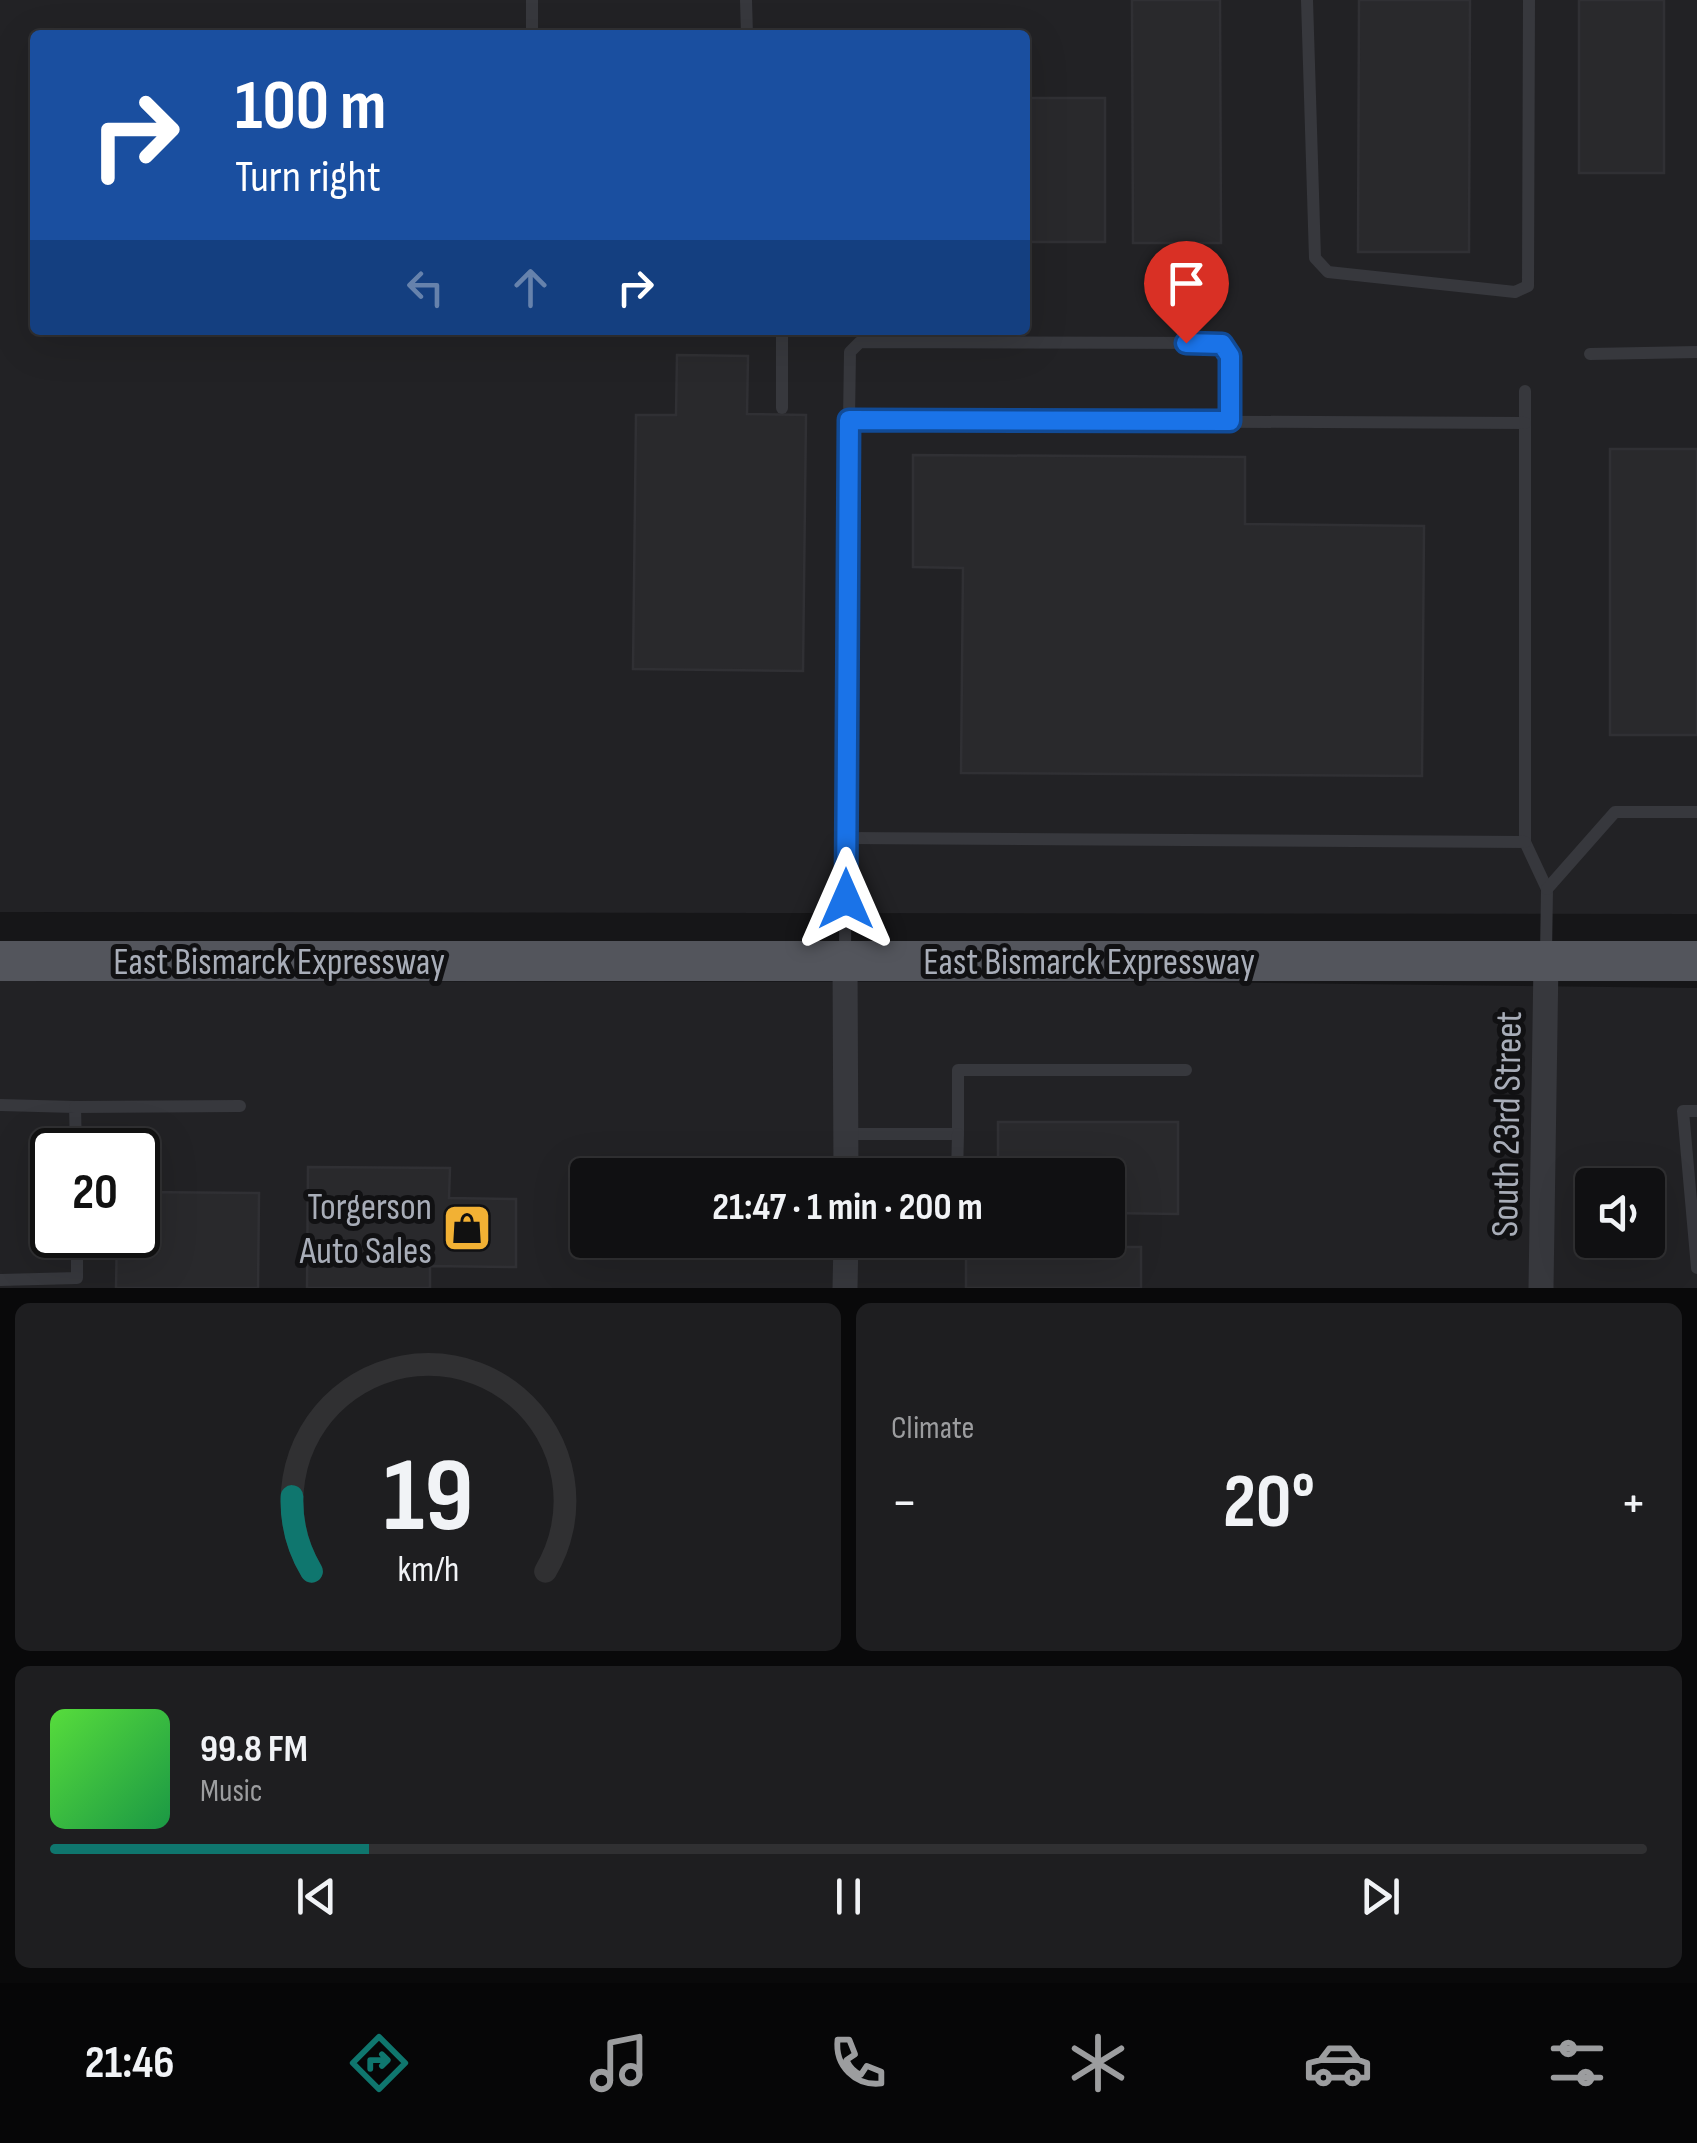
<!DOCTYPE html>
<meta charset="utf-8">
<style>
body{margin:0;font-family:"Sofia Sans Condensed",sans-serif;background:#1e1e20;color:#f1f3f6;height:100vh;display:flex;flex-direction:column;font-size:38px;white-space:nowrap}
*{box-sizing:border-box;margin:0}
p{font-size:32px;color:#9c9d9f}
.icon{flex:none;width:55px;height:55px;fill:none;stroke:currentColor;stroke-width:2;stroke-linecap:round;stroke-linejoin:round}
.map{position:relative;height:1288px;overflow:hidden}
.drawer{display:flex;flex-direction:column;gap:15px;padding:15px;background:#09090a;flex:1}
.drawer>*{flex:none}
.hud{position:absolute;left:30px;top:30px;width:1000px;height:305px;border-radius:10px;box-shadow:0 10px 40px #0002,0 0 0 2px #303032;background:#1a4fa0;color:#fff;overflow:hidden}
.buttons{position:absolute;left:1575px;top:1168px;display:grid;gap:20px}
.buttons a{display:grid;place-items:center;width:90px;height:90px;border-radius:10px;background:#101012;box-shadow:0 10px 40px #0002,0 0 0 2px #303032;font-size:50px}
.speed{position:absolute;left:30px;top:1128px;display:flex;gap:20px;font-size:50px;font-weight:700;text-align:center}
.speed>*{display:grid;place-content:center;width:130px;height:130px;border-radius:50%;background:#101012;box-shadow:0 10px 40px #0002,0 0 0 2px #303032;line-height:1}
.speed .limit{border:5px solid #111;border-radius:15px;background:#fff;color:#111}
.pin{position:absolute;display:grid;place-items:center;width:85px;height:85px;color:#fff;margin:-102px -42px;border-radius:50% 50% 50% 0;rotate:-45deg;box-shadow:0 0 10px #0007}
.pin .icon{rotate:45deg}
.me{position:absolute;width:110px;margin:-55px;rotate:0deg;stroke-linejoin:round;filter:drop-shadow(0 0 8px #0008)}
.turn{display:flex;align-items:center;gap:35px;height:210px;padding:0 40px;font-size:45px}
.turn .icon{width:130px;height:130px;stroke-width:2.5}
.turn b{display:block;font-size:70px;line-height:85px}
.lanes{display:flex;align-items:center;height:95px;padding:0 40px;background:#0003;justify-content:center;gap:50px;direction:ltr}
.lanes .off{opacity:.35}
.big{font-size:75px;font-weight:700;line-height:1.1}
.drawer .tile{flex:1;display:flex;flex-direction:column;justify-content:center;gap:15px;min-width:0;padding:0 35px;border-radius:15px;background:#1e1e20}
.drawer .dial{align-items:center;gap:0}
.dial svg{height:260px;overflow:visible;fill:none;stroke:#303032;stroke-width:7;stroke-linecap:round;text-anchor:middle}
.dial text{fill:#f1f3f6;stroke:none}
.song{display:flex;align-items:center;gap:30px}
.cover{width:120px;height:120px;border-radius:15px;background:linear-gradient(135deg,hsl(110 70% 55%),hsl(140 70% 35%))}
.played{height:10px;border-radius:5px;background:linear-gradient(90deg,#0f766e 20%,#303032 20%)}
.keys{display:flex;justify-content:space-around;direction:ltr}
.heat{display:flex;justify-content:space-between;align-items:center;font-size:55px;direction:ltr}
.drawer .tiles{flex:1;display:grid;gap:15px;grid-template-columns:1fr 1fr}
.tile:last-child{grid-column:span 2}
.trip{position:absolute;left:570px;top:1158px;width:555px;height:100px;border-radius:10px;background:#101012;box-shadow:0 10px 40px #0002,0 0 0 2px #303032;font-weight:700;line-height:100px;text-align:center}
.dock{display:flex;height:160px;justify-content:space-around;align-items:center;background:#060607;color:#9c9d9f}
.dock .icon{width:70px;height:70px}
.dock .active{color:#0f766e}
.dock b{font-size:45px;color:#f1f3f6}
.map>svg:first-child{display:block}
.built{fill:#222225;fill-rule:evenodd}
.building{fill:#29292c;stroke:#303034;stroke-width:2.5}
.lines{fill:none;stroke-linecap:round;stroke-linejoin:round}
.lane{stroke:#37383d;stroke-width:12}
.street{stroke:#37383d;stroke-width:25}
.primary{stroke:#53555c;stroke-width:40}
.route-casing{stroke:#114b97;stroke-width:25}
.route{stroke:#1a73e8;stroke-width:18}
.labels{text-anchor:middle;stroke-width:10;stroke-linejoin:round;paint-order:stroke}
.street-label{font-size:38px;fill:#a8adb8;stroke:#111113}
.poi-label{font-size:38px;fill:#a8adb8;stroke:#111113;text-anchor:end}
</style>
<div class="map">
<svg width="1697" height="1288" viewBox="0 0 1697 1288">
<rect width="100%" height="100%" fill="#161618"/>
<!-- built -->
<g class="built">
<path d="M0 0H1697V914L0 912ZM35 35H1025V330H35Z"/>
<path d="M0 981 1193 982 1697 988V1288H0ZM52 1150H138V1235H52ZM588 1175H1108V1240H588ZM1592 1185H1648V1240H1592Z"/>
</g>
<!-- building -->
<g class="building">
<polygon points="1132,0 1220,0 1221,243 1133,243"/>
<polygon points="1359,0 1470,0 1469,252 1358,252"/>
<rect x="1579" y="0" width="85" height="173"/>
<rect x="1025" y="98" width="80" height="144"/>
<polygon points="677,355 748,356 747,414 806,415 803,671 633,669 636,415 676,415"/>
<rect x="1610" y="449" width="87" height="286"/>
<polygon points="913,455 1245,457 1245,524 1424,526 1422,776 961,773 963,568 913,567"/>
<polygon points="998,1122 1178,1122 1178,1214 1108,1213 1108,1175 998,1175"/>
<polygon points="308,1167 450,1168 449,1198 516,1199 516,1267 430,1266 430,1288 307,1288"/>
<polygon points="138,1192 259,1193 258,1288 116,1288 117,1235 138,1235"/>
<rect x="966" y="1247" width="175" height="41"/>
</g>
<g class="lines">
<!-- lane -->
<g class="lane">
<polyline points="532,0 532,35"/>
<polyline points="746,0 747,35"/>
<polyline points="1307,0 1315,258 1328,272 1515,292 1528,286 1529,0"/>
<polyline points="782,330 782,408"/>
<polyline points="1590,354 1697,352"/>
<polyline points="1525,391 1525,842 1547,889 1546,954"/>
<polyline points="849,420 850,352 860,342 1222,343 1230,356 1230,421"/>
<polyline points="846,838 1525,842"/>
<polyline points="1547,889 1615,812 1697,812"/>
<polyline points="845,957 849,420 1525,423"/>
<polyline points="0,1105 75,1107 76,1150"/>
<polyline points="75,1107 240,1106"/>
<polyline points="1697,1111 1683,1111 1697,1268"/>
<polyline points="846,1134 958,1134 958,1070 1186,1070"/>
<polyline points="957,1175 958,1134"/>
<polyline points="0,1280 77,1278 77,1235"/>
</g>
<!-- street -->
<g class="street">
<polyline points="845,961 846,1175"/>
<polyline points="845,1288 846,1240"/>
<polyline points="1541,1288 1546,961"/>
</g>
<!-- primary -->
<polyline class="primary" points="0,961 1697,961"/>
</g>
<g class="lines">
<!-- route casing -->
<g class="route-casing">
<polyline id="route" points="846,899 849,420 1230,421 1230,356 1222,344 1186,343"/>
</g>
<!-- route -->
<use href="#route" class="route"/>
</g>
<!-- icons -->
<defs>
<g id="shop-square" transform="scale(2.5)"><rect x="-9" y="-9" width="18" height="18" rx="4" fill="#f2b134" stroke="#111113"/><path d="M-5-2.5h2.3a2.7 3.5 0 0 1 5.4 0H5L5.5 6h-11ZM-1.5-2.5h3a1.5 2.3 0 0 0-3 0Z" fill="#111"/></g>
</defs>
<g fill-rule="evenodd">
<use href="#shop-square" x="467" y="1228"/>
</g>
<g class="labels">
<!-- street labels -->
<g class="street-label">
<text x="279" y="974">East Bismarck Expressway</text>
<text x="1089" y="974">East Bismarck Expressway</text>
<text transform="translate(1506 1124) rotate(-89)" y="13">South 23rd Street</text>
</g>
<!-- poi labels -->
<g class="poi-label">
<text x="432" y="1219">Torgerson<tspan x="432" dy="44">Auto Sales</tspan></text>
</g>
</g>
</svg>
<div class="buttons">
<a><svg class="icon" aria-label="sound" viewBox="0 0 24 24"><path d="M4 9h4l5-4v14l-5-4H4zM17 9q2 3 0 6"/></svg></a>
</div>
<div class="speed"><div class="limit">20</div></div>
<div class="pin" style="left:1186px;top:343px;background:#d93025"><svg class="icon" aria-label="arrive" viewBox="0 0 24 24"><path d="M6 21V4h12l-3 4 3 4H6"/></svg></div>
<svg class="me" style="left:846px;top:899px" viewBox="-20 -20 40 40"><path d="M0-17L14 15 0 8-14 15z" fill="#1a73e8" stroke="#fff" stroke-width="4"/></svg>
<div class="trip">21:47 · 1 min · 200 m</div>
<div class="hud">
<div class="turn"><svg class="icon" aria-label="right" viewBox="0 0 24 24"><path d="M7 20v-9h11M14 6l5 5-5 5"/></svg><div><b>100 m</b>Turn right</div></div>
<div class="lanes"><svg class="icon off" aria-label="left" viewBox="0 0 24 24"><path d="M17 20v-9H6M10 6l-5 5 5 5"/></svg><svg class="icon off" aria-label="ahead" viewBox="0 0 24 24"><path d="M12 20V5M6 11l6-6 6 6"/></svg><svg class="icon" aria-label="right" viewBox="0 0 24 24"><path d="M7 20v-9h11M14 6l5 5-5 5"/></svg></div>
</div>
</div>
<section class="drawer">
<div class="tiles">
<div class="tile dial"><svg viewBox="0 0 100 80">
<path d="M14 69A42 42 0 1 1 86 69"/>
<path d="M14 69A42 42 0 0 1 8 46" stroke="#0f766e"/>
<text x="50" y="56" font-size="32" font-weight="700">19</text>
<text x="50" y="72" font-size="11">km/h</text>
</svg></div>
<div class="tile"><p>Climate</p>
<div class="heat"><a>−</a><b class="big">20°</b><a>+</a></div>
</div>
<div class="tile">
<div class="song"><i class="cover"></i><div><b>99.8 FM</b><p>Music</p></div></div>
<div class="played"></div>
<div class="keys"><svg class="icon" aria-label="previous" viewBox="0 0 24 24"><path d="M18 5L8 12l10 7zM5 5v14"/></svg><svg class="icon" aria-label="pause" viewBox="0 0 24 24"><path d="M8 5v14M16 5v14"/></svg><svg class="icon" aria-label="next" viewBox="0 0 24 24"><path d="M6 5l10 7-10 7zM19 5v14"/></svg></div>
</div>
</div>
</section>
<nav class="dock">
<b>21:46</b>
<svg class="icon active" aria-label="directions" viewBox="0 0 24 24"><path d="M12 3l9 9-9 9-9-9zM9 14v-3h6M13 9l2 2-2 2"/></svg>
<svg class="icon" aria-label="music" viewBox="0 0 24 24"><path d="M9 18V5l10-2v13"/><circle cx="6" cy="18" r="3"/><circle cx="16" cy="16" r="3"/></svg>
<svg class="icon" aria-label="phone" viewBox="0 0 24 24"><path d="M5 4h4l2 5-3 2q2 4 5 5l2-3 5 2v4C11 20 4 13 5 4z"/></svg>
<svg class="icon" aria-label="climate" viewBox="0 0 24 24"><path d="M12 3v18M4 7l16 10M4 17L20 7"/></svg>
<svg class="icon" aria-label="car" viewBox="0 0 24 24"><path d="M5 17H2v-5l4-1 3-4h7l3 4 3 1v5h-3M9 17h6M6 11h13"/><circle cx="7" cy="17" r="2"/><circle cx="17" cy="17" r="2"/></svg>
<svg class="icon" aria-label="filters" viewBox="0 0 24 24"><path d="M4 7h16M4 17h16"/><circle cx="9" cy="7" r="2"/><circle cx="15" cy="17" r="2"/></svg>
</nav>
